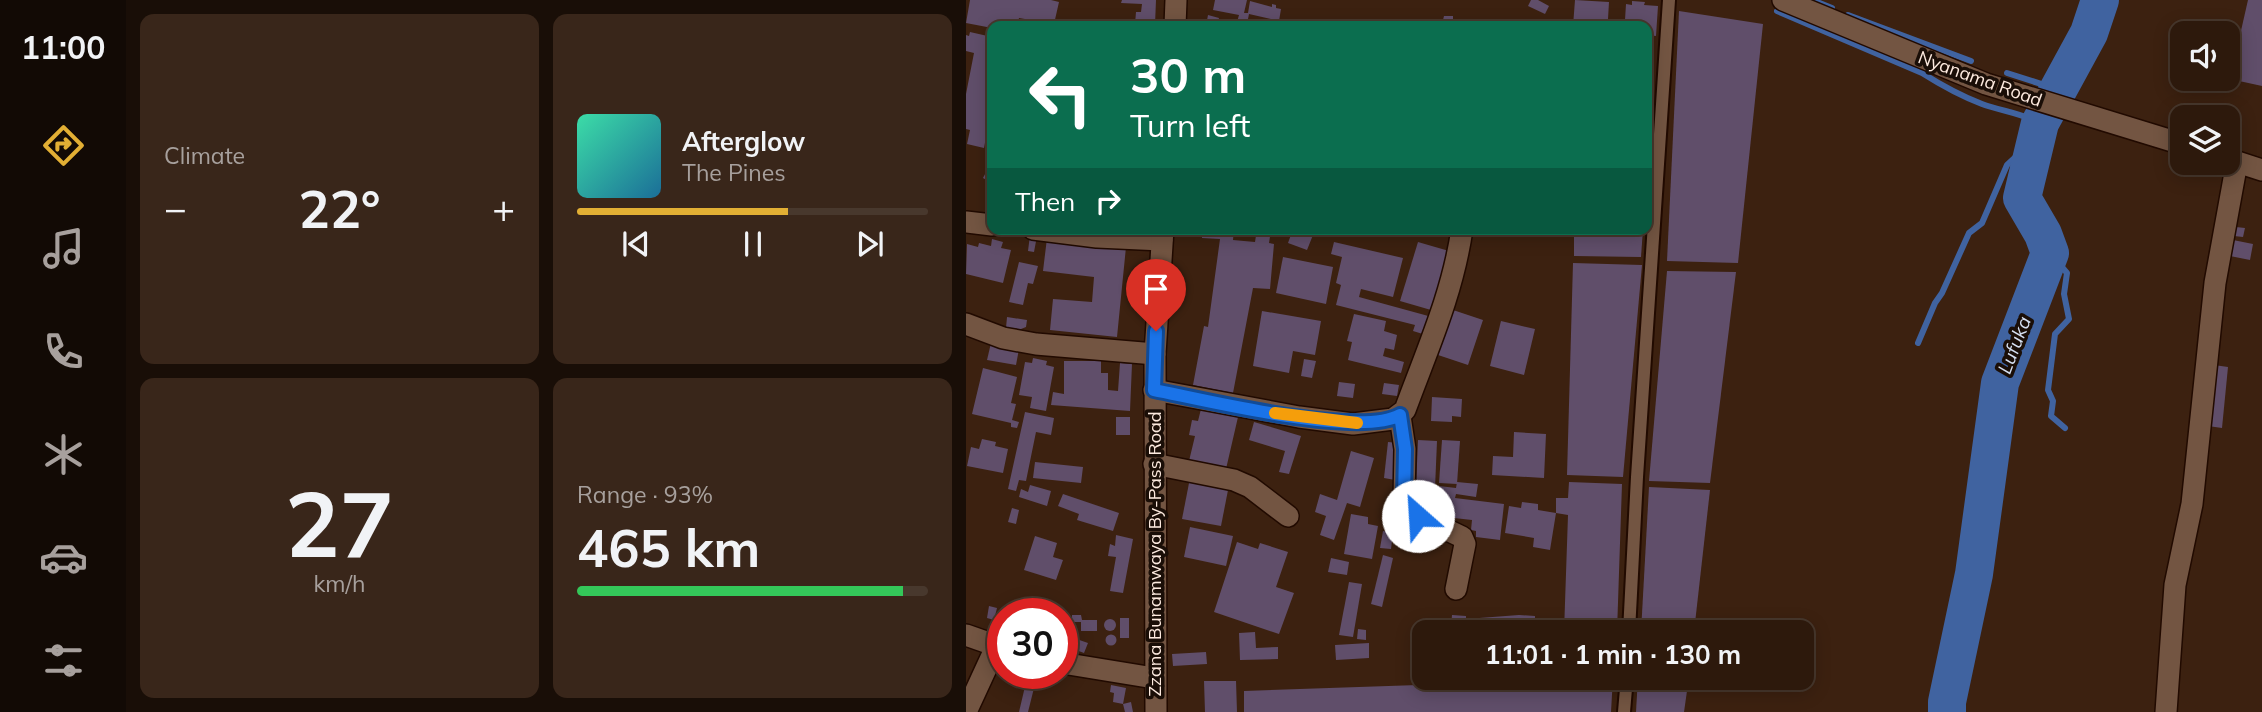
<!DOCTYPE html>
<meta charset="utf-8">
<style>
body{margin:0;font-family:Mulish,sans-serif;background:#39261a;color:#f1f3f6;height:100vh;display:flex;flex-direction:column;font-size:26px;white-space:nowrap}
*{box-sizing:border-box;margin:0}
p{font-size:23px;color:#a7a09d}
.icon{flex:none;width:38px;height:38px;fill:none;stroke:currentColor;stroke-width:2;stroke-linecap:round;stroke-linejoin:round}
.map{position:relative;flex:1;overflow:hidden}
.panel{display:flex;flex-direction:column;gap:14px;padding:14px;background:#190e07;width:840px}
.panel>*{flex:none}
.hud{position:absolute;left:21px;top:21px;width:665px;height:214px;border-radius:14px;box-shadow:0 4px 18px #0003,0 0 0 2px #48382d;background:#0b6e4f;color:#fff;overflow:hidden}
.tools{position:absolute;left:1204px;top:21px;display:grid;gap:14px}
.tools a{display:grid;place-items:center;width:70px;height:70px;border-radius:14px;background:#2d190c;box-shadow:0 4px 18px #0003,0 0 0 2px #48382d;font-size:35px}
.speed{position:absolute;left:21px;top:598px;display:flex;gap:14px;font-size:35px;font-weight:700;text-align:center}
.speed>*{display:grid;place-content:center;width:91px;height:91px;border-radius:50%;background:#2d190c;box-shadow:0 4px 18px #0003,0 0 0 2px #48382d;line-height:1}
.speed .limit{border:10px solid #d22;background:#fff;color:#111}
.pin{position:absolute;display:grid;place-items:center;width:60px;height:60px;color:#fff;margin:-72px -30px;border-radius:50% 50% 50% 0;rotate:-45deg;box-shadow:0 0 7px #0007}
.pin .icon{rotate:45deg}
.me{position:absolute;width:77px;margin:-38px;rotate:334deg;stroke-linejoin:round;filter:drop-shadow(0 0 5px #0008)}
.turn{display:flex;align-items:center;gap:24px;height:147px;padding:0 28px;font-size:32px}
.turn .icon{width:91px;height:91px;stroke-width:2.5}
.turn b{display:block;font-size:49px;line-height:60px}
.then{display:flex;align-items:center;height:66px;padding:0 28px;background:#0003;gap:14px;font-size:26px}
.big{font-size:52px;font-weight:700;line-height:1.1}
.panel .card{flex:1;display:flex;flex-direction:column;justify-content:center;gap:10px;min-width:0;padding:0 24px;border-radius:14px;background:#39261a}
.panel .dial{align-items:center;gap:0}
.dial b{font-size:91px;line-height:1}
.song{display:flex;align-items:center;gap:21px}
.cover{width:84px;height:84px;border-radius:10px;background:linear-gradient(135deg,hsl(160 70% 55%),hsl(200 70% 35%))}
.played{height:7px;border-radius:4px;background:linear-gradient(90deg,#e2af34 60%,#48382d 60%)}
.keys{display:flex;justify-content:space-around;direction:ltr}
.heat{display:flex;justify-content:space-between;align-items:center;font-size:38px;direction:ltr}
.charge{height:10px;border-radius:5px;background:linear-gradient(90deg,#34c759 93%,#48382d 0)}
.panel .tiles{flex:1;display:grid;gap:14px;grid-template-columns:repeat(2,1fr)}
.trip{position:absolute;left:446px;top:620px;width:402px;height:70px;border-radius:14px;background:#2d190c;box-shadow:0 4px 18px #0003,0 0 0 2px #48382d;font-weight:700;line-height:70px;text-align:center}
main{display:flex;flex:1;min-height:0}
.menu{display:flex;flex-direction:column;width:126px;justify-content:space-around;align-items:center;background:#120a05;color:#a7a09d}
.menu .icon{width:49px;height:49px}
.menu .selected{color:#e2af34}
.menu b{font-size:32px;color:#f1f3f6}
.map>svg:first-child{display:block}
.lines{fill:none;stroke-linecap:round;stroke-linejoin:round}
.stream{stroke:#4063a0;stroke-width:6}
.river{stroke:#4063a0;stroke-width:38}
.building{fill:#604e6a}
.service-casing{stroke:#210a00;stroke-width:16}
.minor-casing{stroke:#210a00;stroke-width:24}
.tertiary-casing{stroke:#210a00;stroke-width:24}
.service{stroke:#735542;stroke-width:12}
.minor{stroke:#735542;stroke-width:21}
.tertiary{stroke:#735542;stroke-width:21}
.route-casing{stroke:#114b97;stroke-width:18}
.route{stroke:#1a73e8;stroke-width:12}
.slow{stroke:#f59e0b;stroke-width:12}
.labels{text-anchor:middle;stroke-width:7;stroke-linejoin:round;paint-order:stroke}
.street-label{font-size:18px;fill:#fdeadf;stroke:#1a0e07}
.water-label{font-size:19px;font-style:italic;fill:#d5dff1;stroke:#1a0e07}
</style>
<main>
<nav class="menu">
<b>11:00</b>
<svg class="icon selected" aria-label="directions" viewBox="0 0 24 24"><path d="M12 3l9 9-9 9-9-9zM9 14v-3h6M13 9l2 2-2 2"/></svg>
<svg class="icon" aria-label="music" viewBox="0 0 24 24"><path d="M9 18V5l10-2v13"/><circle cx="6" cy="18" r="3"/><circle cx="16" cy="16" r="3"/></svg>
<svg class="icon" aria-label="phone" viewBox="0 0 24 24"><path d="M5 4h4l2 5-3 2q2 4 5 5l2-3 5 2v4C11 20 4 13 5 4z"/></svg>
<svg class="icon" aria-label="climate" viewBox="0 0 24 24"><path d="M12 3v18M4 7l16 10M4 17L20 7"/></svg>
<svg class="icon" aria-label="car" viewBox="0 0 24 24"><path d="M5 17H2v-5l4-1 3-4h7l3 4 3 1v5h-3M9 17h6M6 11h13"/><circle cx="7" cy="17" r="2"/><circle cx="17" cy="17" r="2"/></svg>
<svg class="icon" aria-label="filters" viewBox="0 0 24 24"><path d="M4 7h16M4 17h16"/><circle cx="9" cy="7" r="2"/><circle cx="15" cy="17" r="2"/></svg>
</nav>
<section class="panel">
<div class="tiles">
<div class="card"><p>Climate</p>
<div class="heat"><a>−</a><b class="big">22°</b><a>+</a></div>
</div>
<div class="card">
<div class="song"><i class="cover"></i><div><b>Afterglow</b><p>The Pines</p></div></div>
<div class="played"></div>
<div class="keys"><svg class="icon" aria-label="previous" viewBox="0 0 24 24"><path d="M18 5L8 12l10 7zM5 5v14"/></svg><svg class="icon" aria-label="pause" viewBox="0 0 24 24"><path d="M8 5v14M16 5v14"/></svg><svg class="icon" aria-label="next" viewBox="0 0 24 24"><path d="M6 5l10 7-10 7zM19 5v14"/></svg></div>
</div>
<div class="card dial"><b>27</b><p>km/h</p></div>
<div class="card"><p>Range · 93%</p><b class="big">465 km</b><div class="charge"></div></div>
</div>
</section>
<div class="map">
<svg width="1296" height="712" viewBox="0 0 1296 712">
<rect width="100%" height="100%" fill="#3c2110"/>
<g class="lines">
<!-- stream -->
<g class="stream">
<polyline points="846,0 866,8"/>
<path d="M811 11 956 73C975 85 995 96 1016 104 1035 111 1055 113 1074 123"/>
<polyline points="882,15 1005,61"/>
<polyline points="1041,73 1091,89"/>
<polyline points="1084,253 1101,273 1098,294 1103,319 1089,334 1082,390 1087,401 1085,416 1099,428"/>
<polyline points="952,343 969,303 976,293 1003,233 1016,223 1041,165 1071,137"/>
</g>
<!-- river -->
<polyline class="river" points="981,712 981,702 1008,574 1034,383 1084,253 1077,234 1056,198 1074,123 1123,33 1134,0"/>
</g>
<!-- building -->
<g class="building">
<polygon points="4,0 85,0 93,2 88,24 53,18 51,26 26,28 0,23"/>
<polygon points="156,0 190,0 189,25 169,24 170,12 175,12 176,4 155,3"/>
<polygon points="249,0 281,0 278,13 282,13 284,1 306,7 306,4 310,5 310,8 315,9 313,21 330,26 311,26 313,21 283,14 281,24 271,22 273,15 247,10"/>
<polygon points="565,0 572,0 583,6 579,14 562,6"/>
<polygon points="609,0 643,2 642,19 659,20 660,4 666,5 666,1 679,2 678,5 692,6 690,36 681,35 681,26 607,26"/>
<polygon points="1282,0 1296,0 1296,86 1264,79"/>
<polygon points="713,11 797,24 772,263 701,261"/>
<polygon points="242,15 253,18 251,26 240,26"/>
<polygon points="478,16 487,16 487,20 503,21 503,26 466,26 466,20 477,20"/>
<polygon points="4,32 26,37 26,48 23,47 21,56 26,57 26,105 18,148 1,144 4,130 0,129 0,94 8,53 0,51 0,35 3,36"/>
<polygon points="681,45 688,46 683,130 681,130"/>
<polygon points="26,161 26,183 17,178"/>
<polygon points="1270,227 1279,228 1277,237 1268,236"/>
<polygon points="236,229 268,229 267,240 289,242 291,229 305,230 303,243 308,244 304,289 287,288 267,393 227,385 238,326 242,327 254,239 236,238"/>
<polygon points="327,229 347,235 341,250 322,243"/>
<polygon points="608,229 677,229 675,257 608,256"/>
<polygon points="64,235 71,236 68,252 62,251"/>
<polygon points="81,238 160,247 151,337 84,330 87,299 126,302 128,277 77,271"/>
<polygon points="26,239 37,242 35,248 45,250 37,283 0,274 1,244 12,247 13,243 25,246"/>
<polygon points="1267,240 1287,244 1284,260 1264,256"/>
<polygon points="368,242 437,258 427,297 395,289 393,297 466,317 460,335 447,331 449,325 370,305 375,285 370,283 376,257 365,254"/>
<polygon points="452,242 483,251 465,310 434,301"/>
<polygon points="317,257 367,267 360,304 310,293"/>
<polygon points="53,262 72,266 67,284 62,283 57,305 43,302"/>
<polygon points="607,263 676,265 657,477 601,475"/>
<polygon points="701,271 770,272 744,483 683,481"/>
<polygon points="487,310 517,320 502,365 472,355"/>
<polygon points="296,311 355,321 349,355 327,351 323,373 287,366"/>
<polygon points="388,314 420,321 418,331 431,335 428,350 419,348 417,356 438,362 435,373 382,360 386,342 381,341"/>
<polygon points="41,317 61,320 60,327 55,329 40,328"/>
<polygon points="535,321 569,329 558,375 524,366"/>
<polygon points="25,343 53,349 50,365 21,360"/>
<polygon points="67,358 81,361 80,365 88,367 80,411 64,408 66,397 53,395 59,362 66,363"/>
<polygon points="338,359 350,361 346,378 335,376"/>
<polygon points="98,361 135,361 135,373 142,373 142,390 152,391 154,363 166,364 164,411 85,405 87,392 98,394"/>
<polygon points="1248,365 1262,367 1256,428 1242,426"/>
<polygon points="17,368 51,377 45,403 50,404 46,420 53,422 51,428 45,427 45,423 6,414"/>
<polygon points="373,382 389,384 387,398 371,396"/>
<polygon points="418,383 433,385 431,396 416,394"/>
<polygon points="466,397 496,399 495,417 486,416 486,422 465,421"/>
<polygon points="235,409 272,417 260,469 223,461 229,436 223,435 226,420 232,421"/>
<polygon points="59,412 88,418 85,435 70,432 60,481 53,480 50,491 42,489"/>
<rect x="150" y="417" width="14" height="18"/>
<polygon points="288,422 335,436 323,474 313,472 319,451 283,440"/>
<polygon points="548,432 580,434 578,478 526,475 527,456 547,457"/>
<polygon points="16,439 30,442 29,446 42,449 37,473 1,466 5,447 13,449"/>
<polygon points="452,440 471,441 468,512 449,511"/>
<polygon points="476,440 494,441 491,484 473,483"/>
<polygon points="422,442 433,443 429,480 418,478"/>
<polygon points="385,451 408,458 394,507 381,503 368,540 354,535 360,516 349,512 354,494 371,500"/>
<polygon points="69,462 117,467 115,483 67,478"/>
<polygon points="224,478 263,485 255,526 216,519"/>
<polygon points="491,482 512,484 510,497 490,494 489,498 538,504 534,540 510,537 510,531 505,530 506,520 488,518 487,525 469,522 473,486 490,488"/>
<polygon points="603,482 656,484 651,632 598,632 602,515 590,513 590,498 602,498"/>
<polygon points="64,485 85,491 81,506 53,497 55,489 62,492"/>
<polygon points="683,487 744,490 728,632 675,632"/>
<polygon points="97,494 153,513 147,531 111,520 113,514 92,506"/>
<polygon points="556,502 572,504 572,510 590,513 584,550 567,547 568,538 539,533 543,506 555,508"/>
<polygon points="46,508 53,510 50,524 42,522"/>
<polygon points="385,514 402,517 402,524 412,526 406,559 378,554"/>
<polygon points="224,527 267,536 260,566 218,557"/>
<polygon points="417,531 427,532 425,549 414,548"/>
<polygon points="150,535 167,539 157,593 144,591 150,557 142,556 144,544 149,546"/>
<polygon points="69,536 91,543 87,557 97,560 90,580 58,570"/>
<polygon points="271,542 292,549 294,543 322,552 310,587 328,593 313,634 248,612"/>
<polygon points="417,555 427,558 416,607 405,604"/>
<polygon points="365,558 383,562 381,575 362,572"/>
<polygon points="383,582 396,584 387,637 373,635"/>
<polygon points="23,606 31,608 28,620 21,618"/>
<polygon points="106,615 115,615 116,620 131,620 131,631 115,631 115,622 106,622"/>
<polygon points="486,615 500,616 500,619 553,615 569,616 569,622 591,621 592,632 470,632 471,627 485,628"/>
<rect x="154" y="618" width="9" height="20"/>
<circle cx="144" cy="625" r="6"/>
<polygon points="392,629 400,630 400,640 391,639"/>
<polygon points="289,632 290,648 312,647 312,659 274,660 273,633"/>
<polygon points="96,634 122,643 118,653 102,647 101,651 96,649"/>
<circle cx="145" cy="640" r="5.5"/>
<polygon points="403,643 403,658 370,660 369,645"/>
<polygon points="240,652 241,664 207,666 206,654"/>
<polygon points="57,674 76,674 73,685 69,684 62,712 53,712 61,678 56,677"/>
<polygon points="541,677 647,677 645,712 278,712 278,691 511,683 512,680"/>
<polygon points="672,677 723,677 718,712 670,712"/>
<polygon points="238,681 270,681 271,712 239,712"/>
<polygon points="145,685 160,688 157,704 165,702 167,712 159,712 157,704 147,702 148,693 144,692"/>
</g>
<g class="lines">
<!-- service casing -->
<g class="service-casing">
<g id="service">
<polyline points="663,632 671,477 703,0"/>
<polyline points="658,712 661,677"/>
</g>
</g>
<!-- minor casing -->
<g class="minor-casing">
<g id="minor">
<polyline points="0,222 26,225"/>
<polyline points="67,229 131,237 196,240"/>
<polyline points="0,324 37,338 70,344 189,354"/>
<path d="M188 390 333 417 387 424 427 419 439 410C461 350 487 293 496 229"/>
<polyline points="434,416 439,449 438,500 452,516 496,537 499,544 490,589"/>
<polyline points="188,464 268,480 284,487 322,516"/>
<polyline points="0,635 37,648"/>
<polyline points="96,663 188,678"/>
<polyline points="0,712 30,647"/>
<polyline points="1200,712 1209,585 1226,504 1249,283 1271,162"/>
</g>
</g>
<!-- tertiary casing -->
<g class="tertiary-casing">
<g id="tertiary">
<polyline points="817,0 1020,84 1216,144"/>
<polyline points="209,26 210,0"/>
<polyline points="1262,159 1296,170"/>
<polyline points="190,712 189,354 197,229"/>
</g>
</g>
<!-- service -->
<use href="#service" class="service"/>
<!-- minor -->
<use href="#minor" class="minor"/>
<!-- tertiary -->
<use href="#tertiary" class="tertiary"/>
</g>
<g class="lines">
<!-- route casing -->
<g class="route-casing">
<path id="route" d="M190 331 188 390C239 400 393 438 434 415L439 449 438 500 452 516"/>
</g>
<!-- route -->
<use href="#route" class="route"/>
<!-- slow -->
<polyline class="slow" points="309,413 391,423"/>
</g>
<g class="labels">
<!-- street labels -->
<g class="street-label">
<text transform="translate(1014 79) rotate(20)" y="6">Nyanama Road</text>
<text transform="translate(189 554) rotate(-90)" y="6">Zzana Bunamwaya By-Pass Road</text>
</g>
<!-- water labels -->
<g class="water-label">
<text transform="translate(1048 345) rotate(-69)" y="7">Lufuka</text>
</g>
</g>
</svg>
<div class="tools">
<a><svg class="icon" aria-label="sound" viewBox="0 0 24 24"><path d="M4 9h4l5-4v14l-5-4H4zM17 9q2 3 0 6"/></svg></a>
<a><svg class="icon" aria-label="layers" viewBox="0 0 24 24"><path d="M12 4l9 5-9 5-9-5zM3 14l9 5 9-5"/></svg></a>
</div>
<div class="speed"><div class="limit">30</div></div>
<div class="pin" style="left:190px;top:331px;background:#d93025"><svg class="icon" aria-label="arrive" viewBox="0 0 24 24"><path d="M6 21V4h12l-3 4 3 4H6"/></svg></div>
<svg class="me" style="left:452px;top:516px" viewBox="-20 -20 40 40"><circle r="19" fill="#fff"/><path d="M0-13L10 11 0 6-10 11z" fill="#1a73e8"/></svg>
<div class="trip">11:01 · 1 min · 130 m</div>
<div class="hud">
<div class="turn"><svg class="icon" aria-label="left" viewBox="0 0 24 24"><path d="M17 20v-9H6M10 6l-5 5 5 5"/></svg><div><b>30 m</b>Turn left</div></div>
<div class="then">Then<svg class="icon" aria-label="right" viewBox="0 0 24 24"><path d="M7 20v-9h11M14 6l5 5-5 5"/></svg></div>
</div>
</div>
</main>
